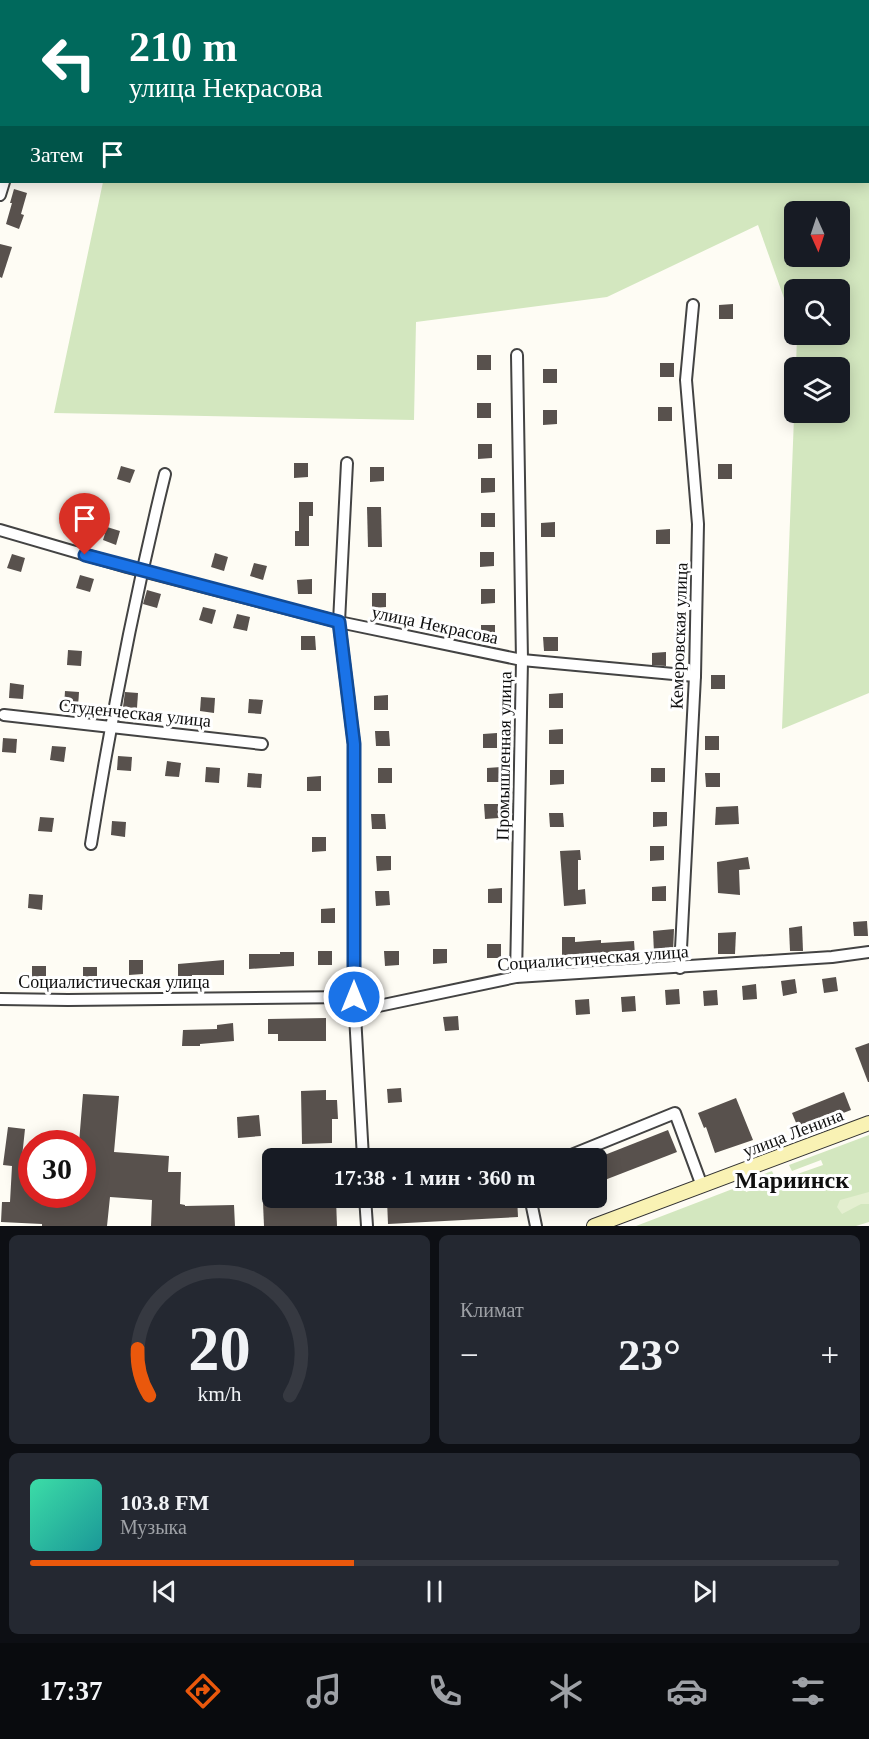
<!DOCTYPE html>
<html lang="ru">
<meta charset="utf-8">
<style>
body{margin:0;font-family:Georgia,serif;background:#242831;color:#f1f3f6;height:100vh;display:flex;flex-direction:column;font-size:22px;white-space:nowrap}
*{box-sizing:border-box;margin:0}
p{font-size:20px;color:#9ea1a6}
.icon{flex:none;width:33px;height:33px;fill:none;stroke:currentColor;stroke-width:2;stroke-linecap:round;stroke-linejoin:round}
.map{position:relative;height:1226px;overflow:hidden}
.panel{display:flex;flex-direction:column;gap:9px;padding:9px;background:#0d0f14;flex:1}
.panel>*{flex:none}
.banner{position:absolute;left:0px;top:0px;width:870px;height:183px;box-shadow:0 3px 15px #0003;background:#00695c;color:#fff;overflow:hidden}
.needle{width:39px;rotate:177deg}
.controls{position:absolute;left:784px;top:201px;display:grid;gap:12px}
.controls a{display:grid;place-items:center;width:66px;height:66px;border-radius:9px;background:#171b24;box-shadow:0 3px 15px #0003;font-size:30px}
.speed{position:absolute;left:18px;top:1130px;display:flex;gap:12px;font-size:30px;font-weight:700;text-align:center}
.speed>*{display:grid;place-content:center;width:78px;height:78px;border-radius:50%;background:#171b24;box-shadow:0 3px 15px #0003;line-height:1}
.speed .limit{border:9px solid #d22;background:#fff;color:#111}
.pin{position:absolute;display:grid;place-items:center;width:51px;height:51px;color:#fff;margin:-62px -26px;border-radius:50% 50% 50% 0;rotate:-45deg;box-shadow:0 0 6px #0007}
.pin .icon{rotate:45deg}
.me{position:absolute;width:66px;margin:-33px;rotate:0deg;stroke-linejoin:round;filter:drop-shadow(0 0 4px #0008)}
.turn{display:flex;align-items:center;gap:21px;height:126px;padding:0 30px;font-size:27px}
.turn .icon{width:78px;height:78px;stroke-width:2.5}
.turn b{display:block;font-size:42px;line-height:51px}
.then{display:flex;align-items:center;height:57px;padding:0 30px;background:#0003;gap:12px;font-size:22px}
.big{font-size:45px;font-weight:700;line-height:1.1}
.panel .widget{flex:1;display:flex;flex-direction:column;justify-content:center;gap:9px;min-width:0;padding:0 21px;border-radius:9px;background:#242831}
.panel .dial{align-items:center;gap:0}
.dial svg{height:156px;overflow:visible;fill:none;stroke:#363941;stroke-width:7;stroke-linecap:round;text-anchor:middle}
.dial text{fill:#f1f3f6;stroke:none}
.song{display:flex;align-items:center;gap:18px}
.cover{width:72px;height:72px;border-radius:9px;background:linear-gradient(135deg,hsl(160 70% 55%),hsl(180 70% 35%))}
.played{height:6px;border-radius:3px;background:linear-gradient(90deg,#ea580c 40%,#363941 40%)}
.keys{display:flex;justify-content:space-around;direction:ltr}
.heat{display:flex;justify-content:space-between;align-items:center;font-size:33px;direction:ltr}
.panel .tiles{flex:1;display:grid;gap:9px;grid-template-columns:1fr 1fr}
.widget:last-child{grid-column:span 2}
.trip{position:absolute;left:262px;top:1148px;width:345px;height:60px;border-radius:9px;background:#171b24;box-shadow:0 3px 15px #0003;font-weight:700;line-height:60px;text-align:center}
.menu{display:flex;height:96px;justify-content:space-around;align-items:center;background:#090b0e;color:#9ea1a6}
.menu .icon{width:42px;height:42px}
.menu .on{color:#ea580c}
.menu b{font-size:27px;color:#f1f3f6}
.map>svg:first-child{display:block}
.green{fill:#d3e7bf;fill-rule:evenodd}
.pitch{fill:#e4efd0}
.building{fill:#58514d}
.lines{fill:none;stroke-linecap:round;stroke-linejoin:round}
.street-casing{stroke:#434343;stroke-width:14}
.secondary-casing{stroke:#323232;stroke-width:16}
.street{stroke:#fff;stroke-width:10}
.secondary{stroke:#f9f2b4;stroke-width:14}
.route-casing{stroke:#114b97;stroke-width:15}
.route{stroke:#1a73e8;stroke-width:10}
.labels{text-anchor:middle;stroke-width:6;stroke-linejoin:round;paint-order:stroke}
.street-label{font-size:18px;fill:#101010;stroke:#fff}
.district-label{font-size:24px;font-weight:bold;fill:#101010;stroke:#fff}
</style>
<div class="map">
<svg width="869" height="1226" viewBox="0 0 869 1226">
<rect width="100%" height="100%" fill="#fefcf4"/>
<!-- green -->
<g class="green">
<path d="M433 0H869V693L782 729 795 391V412H840V368L796 367 797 335 840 334V290H795V329L758 225 607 297 416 322 414 420 54 413 103 182H868V2ZM795 212H840V256H795Z"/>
<polygon points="869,1135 869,1222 856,1226 636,1226 743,1185 746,1192 823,1165 821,1160 792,1171 789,1165"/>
<polygon points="772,1171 775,1178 751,1187 748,1180"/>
</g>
<!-- pitch -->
<polygon class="pitch" points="869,1192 869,1204 861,1204 842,1214 837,1207 840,1200"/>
<!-- building -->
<g class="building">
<polygon points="14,189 27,193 21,214 24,215 19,229 6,224 12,203 10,203"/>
<polygon points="0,244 12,247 2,278 0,277"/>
<polygon points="733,304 733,319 719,319 719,305"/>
<rect x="477" y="355" width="14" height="15"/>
<rect x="660" y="363" width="14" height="14"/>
<rect x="543" y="369" width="14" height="14"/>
<rect x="477" y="403" width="14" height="15"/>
<rect x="658" y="407" width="14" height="14"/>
<polygon points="543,410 557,410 557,424 543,425"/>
<polygon points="478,444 492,444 492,458 478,459"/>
<polygon points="294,463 308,463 308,477 294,478"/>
<rect x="718" y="464" width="14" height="15"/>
<polygon points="121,466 135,470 130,483 117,479"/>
<polygon points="370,467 384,467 384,481 370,482"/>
<polygon points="481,478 495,478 495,492 481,493"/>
<polygon points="299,502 313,502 313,516 309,516 309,546 295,546 295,531 299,531"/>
<polygon points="367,507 381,507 382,547 368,547"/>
<rect x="481" y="513" width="14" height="14"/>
<polygon points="555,522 555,537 541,537 541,523"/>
<polygon points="107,527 120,531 116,545 103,540"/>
<polygon points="670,529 670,544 656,544 656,530"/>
<polygon points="480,552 494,552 494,566 480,567"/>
<polygon points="215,553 228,557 224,571 211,567"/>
<polygon points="12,554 25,558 21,572 7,568"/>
<polygon points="254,563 267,566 263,580 250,576"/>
<polygon points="80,575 94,579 90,592 76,588"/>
<polygon points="312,579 312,594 298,594 297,580"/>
<polygon points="481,589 495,589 495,603 481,604"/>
<polygon points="147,590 161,594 157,608 143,604"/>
<polygon points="372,593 386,593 386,607 372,608"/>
<polygon points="203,607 216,610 212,624 199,620"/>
<polygon points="237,614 250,617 247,631 233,628"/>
<polygon points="481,625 495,625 495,639 481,640"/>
<polygon points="301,636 315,636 316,650 301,650"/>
<polygon points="543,637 558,637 558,651 544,651"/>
<polygon points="68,650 82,651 81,666 67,665"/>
<polygon points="666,652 666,666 652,665 652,653"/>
<rect x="711" y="675" width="14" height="14"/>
<polygon points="10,683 24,685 23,699 9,698"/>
<polygon points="65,691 79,692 78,707 64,706"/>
<polygon points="125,692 138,693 137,708 123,707"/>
<polygon points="563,693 563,708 549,708 549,694"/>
<polygon points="388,695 388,710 374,710 374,696"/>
<polygon points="201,697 215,698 214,713 200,711"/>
<polygon points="249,699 263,700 261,714 248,713"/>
<polygon points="563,729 563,744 549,744 549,730"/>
<polygon points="375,731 389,731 390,746 376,746"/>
<polygon points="497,733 497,748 483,748 483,734"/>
<rect x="705" y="736" width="14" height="14"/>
<polygon points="3,738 17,739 16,753 2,752"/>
<polygon points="52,746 66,747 64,762 50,760"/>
<polygon points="118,756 132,757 131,771 117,770"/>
<polygon points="167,761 181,763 179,777 165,776"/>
<polygon points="206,767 220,768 219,783 205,782"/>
<polygon points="501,767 501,782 487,782 487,768"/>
<rect x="378" y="768" width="14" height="15"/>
<rect x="651" y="768" width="14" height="14"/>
<polygon points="550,770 564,770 564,784 550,785"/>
<polygon points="248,773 262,774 261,788 247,787"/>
<polygon points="705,773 720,773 720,787 706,787"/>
<polygon points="321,776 321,791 307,791 307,777"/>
<polygon points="484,804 498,804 499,818 485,819"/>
<polygon points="738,806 739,824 715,825 716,807"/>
<polygon points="653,812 667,812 667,826 653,827"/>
<polygon points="549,813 563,813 564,827 550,827"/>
<polygon points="371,814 385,814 386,829 372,829"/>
<polygon points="40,817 54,818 52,832 38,831"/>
<polygon points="112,821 126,822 125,837 111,835"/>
<polygon points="312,837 326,837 326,851 312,852"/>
<polygon points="650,846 664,846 664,860 650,861"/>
<polygon points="580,850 581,860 578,860 578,890 585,889 586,904 564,906 560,851"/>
<polygon points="376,856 391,856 391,870 377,871"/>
<polygon points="748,857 750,869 739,870 740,895 718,893 717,862"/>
<polygon points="666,886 666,901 652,901 652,887"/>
<polygon points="502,888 502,903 488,903 488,889"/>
<polygon points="375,891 389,891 390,905 376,906"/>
<polygon points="29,894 43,895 42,910 28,908"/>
<polygon points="335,908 335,923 321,923 321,909"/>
<polygon points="867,921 868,936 854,936 853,922"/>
<polygon points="802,926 803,951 790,951 789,928"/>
<polygon points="674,929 673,953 654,953 653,931"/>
<polygon points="736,932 735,954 718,954 718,933"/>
<polygon points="562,937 575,937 575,942 601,940 601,943 634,941 635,955 562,961"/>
<rect x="487" y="944" width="14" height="14"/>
<polygon points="433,949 447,949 447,963 433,964"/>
<rect x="318" y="951" width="14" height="14"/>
<polygon points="384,951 399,951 399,965 385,966"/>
<polygon points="280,952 294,952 294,966 249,969 249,954 280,954"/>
<polygon points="129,960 143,960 143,974 129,975"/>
<polygon points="224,960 224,975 192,975 192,978 178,978 178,964"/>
<polygon points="32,966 46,966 46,980 32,981"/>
<rect x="83" y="967" width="14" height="14"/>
<polygon points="836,977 838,991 824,993 822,979"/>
<polygon points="795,979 797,993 783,996 781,981"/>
<polygon points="756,984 757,999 743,1000 742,986"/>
<polygon points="679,989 680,1004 666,1005 665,990"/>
<polygon points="717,990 718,1005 704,1006 703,991"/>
<polygon points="635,996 636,1011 622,1012 621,997"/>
<polygon points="589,999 590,1014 576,1015 575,1000"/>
<polygon points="458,1016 459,1030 445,1031 443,1017"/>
<polygon points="326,1018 326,1041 278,1041 278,1034 268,1034 268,1019"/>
<polygon points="233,1023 234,1041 200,1044 200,1046 182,1046 183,1030 217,1029 217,1025"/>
<polygon points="869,1043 869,1082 868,1082 855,1048"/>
<polygon points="401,1088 402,1102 388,1103 387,1089"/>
<polygon points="326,1090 326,1100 337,1100 338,1119 332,1119 332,1143 302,1144 301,1091"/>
<polygon points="844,1092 851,1110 799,1130 792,1113"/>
<polygon points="83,1094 119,1096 114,1152 169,1156 168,1172 181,1172 180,1204 185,1205 185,1206 234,1205 235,1226 151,1226 152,1200 110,1197 107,1226 42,1226 42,1224 1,1222 2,1202 10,1202 12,1166 3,1165 8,1127 25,1129 20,1176 32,1177 32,1194 82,1194 82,1143 79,1143"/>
<polygon points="736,1098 753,1140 715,1153 706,1127 704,1128 698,1113"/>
<polygon points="259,1115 261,1136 238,1138 237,1117"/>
<polygon points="668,1130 677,1152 597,1183 597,1158"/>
<polygon points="437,1197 517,1197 518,1217 388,1224 387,1200"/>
<polygon points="336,1199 337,1226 264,1226 263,1203"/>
</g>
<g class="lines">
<!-- street casing -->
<g class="street-casing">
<g id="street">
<polyline points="55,2 55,0"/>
<polyline points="337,2 337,0"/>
<polyline points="0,195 4,182"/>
<polyline points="347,463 339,622 354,744 354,997 363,1158"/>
<polyline points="0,530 127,567 339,622 522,660 695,676"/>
<polyline points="4,715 262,744"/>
<path d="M91 844C111 719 135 596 165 474"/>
<polyline points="680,968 695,676 698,524 686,380 693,305"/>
<polyline points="516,977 522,660 517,355"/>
<polyline points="0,999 68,1000 354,997 369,1008 516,977 832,957 869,952"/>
<polyline points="564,1158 675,1113 702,1186"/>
<polyline points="365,1197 367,1226"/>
<polyline points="530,1197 536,1226"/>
</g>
</g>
<!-- secondary casing -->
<g class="secondary-casing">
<polyline id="secondary" points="594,1226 869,1123"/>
</g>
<!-- street -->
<use href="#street" class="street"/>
<!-- secondary -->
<use href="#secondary" class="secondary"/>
</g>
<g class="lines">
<!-- route casing -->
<g class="route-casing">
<polyline id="route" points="85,555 339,622 354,744 354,997"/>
</g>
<!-- route -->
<use href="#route" class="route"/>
</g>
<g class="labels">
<!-- street labels -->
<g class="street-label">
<text transform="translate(435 625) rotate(12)" y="6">улица Некрасова</text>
<text transform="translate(679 636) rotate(-88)" y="6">Кемеровская улица</text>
<text transform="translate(135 713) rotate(6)" y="6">Студенческая улица</text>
<text transform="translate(504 756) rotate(-89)" y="6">Промышленная улица</text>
<text transform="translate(593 958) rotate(-4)" y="6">Социалистическая улица</text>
<text x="114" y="988">Социалистическая улица</text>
<text transform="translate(793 1133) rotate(-21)" y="6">улица Ленина</text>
</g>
<!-- district labels -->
<g class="district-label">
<text x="792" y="1188">Мариинск</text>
</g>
</g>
</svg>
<div class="controls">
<a><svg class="needle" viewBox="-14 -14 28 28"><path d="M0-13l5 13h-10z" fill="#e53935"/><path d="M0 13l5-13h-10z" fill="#9ea1a6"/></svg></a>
<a><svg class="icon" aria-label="search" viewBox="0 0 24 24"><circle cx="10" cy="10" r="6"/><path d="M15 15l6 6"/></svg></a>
<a><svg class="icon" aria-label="layers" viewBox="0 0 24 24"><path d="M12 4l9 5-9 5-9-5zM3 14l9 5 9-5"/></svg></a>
</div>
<div class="speed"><div class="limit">30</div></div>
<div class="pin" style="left:85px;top:555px;background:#d93025"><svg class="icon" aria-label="arrive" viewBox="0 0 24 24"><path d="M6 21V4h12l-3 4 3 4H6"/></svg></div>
<svg class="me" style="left:354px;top:997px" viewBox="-20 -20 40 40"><circle r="17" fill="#1a73e8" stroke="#fff" stroke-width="3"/><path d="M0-11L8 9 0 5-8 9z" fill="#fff"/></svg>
<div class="trip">17:38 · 1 мин · 360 m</div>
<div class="banner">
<div class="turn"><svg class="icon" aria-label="left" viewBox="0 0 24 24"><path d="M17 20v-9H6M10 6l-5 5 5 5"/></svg><div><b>210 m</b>улица Некрасова</div></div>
<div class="then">Затем<svg class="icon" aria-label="arrive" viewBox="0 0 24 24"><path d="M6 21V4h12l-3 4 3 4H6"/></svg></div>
</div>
</div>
<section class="panel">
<div class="tiles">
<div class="widget dial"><svg viewBox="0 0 100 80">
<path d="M14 69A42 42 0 1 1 86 69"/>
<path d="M14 69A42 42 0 0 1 8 45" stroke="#ea580c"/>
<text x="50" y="56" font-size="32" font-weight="700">20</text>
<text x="50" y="72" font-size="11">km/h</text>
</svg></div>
<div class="widget"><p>Климат</p>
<div class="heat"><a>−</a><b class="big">23°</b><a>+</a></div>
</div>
<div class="widget">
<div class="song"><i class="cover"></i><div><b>103.8 FM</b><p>Музыка</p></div></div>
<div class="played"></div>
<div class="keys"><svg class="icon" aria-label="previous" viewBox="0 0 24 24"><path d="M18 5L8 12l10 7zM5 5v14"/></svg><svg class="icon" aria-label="pause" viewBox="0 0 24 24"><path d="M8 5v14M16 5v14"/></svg><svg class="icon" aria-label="next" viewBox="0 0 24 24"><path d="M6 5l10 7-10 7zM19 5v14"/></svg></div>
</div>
</div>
</section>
<nav class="menu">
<b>17:37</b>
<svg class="icon on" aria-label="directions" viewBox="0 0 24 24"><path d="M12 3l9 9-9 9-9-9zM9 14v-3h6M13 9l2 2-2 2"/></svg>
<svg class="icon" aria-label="music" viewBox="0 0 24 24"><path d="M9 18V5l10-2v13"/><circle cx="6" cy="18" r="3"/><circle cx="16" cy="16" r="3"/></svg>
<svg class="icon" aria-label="phone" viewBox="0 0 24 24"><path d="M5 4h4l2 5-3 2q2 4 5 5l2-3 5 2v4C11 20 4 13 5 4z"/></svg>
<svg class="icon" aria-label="climate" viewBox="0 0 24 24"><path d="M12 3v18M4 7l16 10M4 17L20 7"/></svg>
<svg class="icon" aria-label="car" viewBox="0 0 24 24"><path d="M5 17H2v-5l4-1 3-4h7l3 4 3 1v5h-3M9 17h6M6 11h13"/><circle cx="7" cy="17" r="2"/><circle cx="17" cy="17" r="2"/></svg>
<svg class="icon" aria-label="filters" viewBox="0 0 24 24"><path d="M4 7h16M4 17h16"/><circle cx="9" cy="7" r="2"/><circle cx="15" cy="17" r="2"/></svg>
</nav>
